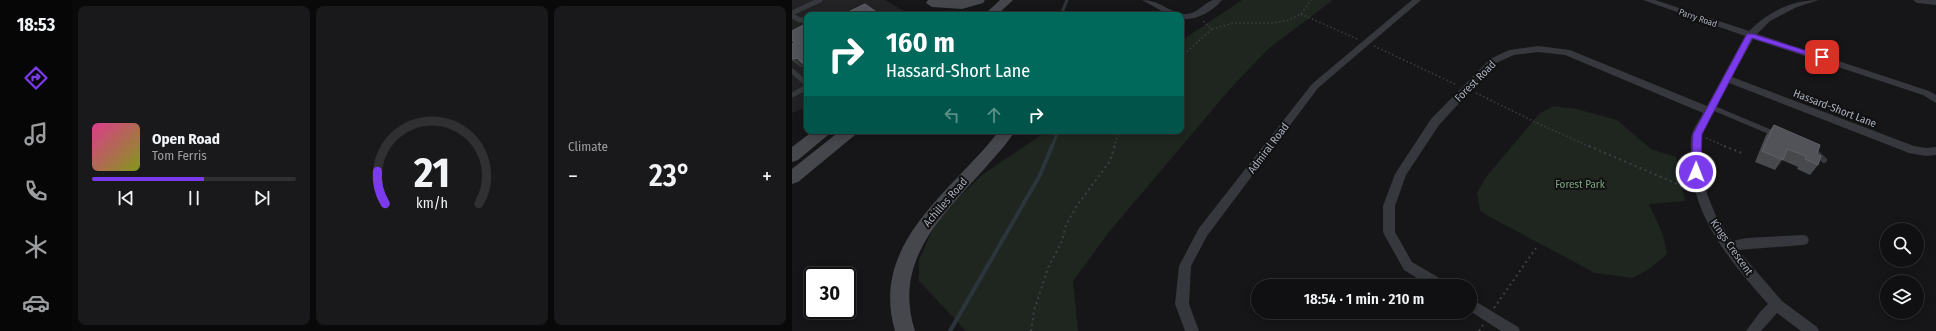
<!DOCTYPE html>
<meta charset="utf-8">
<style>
body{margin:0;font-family:"Fira Sans Condensed",sans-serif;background:#19191b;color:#f1f3f6;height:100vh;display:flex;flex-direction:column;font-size:15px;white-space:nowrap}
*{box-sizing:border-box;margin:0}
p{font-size:13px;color:#9c9d9f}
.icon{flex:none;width:22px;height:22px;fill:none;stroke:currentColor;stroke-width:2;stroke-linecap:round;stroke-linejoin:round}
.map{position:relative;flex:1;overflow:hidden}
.details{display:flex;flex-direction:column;gap:6px;padding:6px;background:#09090a;width:720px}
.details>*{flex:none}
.guide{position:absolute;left:12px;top:12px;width:380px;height:122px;border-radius:8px;box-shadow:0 2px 10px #0003,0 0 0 1px #303032;background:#00695c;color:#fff;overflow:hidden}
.buttons{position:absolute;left:1088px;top:223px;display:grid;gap:8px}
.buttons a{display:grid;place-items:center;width:44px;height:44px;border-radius:50%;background:#101012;box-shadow:0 2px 10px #0003,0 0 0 1px #303032;font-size:20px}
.speed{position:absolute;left:12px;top:267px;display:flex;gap:8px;font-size:20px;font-weight:700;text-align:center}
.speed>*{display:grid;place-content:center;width:52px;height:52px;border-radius:50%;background:#101012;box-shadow:0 2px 10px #0003,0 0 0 1px #303032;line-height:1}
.speed .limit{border:2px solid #111;border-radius:6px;background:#fff;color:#111}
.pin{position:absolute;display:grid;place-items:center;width:34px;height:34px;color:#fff;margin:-17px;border-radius:8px;box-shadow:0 2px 6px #0006}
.me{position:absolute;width:44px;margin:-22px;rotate:1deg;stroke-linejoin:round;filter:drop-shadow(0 0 3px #0008)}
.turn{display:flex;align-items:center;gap:14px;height:84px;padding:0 16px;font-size:18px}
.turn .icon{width:52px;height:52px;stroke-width:2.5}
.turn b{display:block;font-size:28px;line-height:34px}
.lanes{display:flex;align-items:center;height:38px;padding:0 16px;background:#0003;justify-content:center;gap:20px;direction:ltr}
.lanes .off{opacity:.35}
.big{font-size:30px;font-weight:600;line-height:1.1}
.details .widget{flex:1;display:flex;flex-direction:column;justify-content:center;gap:6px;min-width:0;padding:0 14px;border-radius:8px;background:#19191b}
.details .dial{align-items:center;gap:0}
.dial svg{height:104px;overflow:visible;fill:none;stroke:#303032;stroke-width:7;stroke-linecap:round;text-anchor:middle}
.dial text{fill:#f1f3f6;stroke:none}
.song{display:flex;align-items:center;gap:12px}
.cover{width:48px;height:48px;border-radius:6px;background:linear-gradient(135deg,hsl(330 70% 55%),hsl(70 70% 35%))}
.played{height:4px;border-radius:2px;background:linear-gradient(90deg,#7c3aed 55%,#303032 55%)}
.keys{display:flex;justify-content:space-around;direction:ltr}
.heat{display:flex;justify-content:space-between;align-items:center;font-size:22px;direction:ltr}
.details .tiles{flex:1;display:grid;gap:6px;grid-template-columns:repeat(3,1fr)}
.trip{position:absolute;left:459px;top:279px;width:226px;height:40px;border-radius:20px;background:#101012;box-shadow:0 2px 10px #0003,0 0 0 1px #303032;font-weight:600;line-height:40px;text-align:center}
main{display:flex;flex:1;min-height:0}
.menu{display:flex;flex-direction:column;width:72px;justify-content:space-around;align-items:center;background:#060607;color:#9c9d9f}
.menu .icon{width:28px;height:28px}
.menu .current{color:#7c3aed}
.menu b{font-size:18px;color:#f1f3f6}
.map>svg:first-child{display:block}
.built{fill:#222225}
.green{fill:#1e261f}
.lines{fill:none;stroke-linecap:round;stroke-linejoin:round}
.stream-far1{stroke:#2c353c;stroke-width:3}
.stream{stroke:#2c353c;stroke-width:4}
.path-far1{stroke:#3d3f44;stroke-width:1.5;stroke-dasharray:1.5 2.5;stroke-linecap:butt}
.path{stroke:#3d3f44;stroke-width:2;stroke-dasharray:2 3.5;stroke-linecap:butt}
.lane-far1{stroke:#37383d;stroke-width:5}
.lane{stroke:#37383d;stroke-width:6}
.street{fill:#37383d;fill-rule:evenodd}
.secondary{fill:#45474d;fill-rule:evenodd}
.wall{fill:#47494d}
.shaded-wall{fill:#2f3033}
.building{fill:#525359;stroke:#5f6168}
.route{fill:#7c3aed;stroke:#51269a}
.labels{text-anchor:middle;stroke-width:4;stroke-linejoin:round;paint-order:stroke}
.far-street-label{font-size:9px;fill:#a8adb8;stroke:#111113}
.street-label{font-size:11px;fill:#a8adb8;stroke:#111113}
.park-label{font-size:11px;fill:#7fa381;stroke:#111113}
</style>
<main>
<nav class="menu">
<b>18:53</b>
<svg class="icon current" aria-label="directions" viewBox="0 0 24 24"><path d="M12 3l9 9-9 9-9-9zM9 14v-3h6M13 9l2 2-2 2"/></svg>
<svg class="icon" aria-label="music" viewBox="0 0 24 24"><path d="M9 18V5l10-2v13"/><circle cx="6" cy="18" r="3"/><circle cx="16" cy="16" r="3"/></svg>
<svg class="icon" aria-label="phone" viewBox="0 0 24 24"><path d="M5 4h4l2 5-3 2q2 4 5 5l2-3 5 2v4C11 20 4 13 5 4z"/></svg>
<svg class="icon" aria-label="climate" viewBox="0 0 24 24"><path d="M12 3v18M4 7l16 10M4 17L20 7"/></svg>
<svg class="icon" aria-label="car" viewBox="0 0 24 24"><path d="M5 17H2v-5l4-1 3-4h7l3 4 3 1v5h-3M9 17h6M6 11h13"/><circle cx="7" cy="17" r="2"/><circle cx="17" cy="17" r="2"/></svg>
</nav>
<section class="details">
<div class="tiles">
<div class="widget">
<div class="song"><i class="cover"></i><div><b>Open Road</b><p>Tom Ferris</p></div></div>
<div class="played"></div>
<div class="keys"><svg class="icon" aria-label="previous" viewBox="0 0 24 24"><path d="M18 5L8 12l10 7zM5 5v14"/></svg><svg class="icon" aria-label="pause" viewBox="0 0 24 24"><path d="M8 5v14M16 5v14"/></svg><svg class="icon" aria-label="next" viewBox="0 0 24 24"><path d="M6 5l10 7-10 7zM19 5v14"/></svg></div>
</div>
<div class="widget dial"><svg viewBox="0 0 100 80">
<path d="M14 69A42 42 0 1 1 86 69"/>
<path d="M14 69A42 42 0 0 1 8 44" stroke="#7c3aed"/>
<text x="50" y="56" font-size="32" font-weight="700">21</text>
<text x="50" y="72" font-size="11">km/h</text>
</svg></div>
<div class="widget"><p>Climate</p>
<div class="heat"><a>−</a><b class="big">23°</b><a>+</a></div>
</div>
</div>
</section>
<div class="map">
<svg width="1144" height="331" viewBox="0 0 1144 331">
<rect width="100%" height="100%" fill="#161618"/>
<!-- built -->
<polygon class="built" points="0,0 93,0 119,15 15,15 15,107 0,113"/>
<!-- green -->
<g class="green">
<polygon points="450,0 541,0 476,49 438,89 317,232 281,281 286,331 174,331 127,281 127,260 143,224 162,202 190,175 255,131 389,131 389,41"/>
<polygon points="762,106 784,109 825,120 859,149 884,157 893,201 857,204 871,235 875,254 856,270 840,278 803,273 696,216 688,210 685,193 694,177 748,113"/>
</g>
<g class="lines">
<!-- stream-far1 -->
<g class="stream-far1">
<polyline points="269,15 275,0"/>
<polyline points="260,147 266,131"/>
</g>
<!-- stream -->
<polyline class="stream" points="158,331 248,175 260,146"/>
<!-- path-far1 -->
<g class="path-far1">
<polyline points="509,14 565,39"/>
<polyline points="420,29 442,23 481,23 497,20 509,14 519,0"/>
<polyline points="582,46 665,85"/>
<polyline points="389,57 420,29 410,20"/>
<polyline points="684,93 745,123 799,147"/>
<polyline points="914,138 935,147"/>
<polyline points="322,147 327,131"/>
</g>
<!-- path -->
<g class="path">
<polyline points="797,146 897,189"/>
<polyline points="932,146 950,153"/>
<polyline points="702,308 744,248"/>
<polyline points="239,331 242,311 256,268 270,241 274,225 284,207 318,161 323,146"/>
<polyline points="687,331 691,325"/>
</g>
<!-- lane-far1 -->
<g class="lane-far1">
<polyline points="0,13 28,0"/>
<polyline points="0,16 8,20 15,20"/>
<polyline points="0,71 15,84"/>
<polyline points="0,95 15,87"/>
<polyline points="919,107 983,134"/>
</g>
<!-- lane -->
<polyline class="lane" points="1021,150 1032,160"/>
<!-- street -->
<g class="street">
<path d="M350 0C368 0 378 13 393 14 405 15 411 3 421 0 423 0 427 0 430 0 421 11 404 21 389 19V15H377Z"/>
<polygon points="620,0 629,0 526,88 415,236 399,266 397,304 407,331 393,331 383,304 387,266 407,228 520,84"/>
<path d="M851 0H863L957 31C977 12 999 0 1027 0L1005 7 978 21 965 34 1137 91 1144 95V103L1131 95 961 39 940 77 1122 146 1134 148 1144 147V155L1134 156 1117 153 937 83 910 134V172L915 194 924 216 940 241 955 238 1011 235 1015 236 1017 240 1015 244 1011 245 946 250 990 301 1025 327 1027 331H1009L985 313 969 331H954L968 312 976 304C938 261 897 214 899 153 899 147 898 140 900 134 902 127 908 119 911 113L773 55 746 52 722 55 704 63 647 125 614 175 603 206V232L620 262 654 282 655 286H638L612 270 593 236 591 232V206L603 174 639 119 698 59 717 50 746 46 778 50 915 106 953 36Z"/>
<polygon points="1121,0 1144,0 1144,5 1125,3"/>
<polygon points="678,298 726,327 728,331 709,331 678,311"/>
</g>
<!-- secondary -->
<g class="secondary">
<polygon points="136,0 193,0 191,3 170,9 140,7 134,3"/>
<polygon points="208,0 221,0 205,15 192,15"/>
<polygon points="21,131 39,131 36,135 6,160 0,162 0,147"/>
<polygon points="48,131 66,131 63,135 6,182 0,184 0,169"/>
<path d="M207 131H223C215 144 204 155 194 167 151 215 100 260 123 331H103C77 242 161 191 207 131Z"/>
</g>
</g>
<!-- wall -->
<g class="wall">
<polygon points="15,23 15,68 12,66 9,67 0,60 0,44 2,43 0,42 0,31"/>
<polygon points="982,125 1025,154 1026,165 1018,175 1005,169 1006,167 990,160 983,170 963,162 974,135"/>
</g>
<!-- shaded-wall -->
<polygon class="shaded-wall" points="5,58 12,66 9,67 1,59"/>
<!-- building -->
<g class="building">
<polygon points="73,4 86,13 82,15 50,15"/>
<polygon points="15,23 15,65 14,66 5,58 1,59 0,58 0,44 3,42 0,40 0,31"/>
<polygon points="982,125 1028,145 1025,154 1029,156 1026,165 1013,159 1014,156 995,149 991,160 970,151"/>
</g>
<!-- route -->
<polygon class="route" points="955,34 961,34 1034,57 1030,60 960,38 910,134 908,172 907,174 900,174 899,172 901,134"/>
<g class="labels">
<!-- far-street labels -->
<g class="far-street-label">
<text transform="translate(906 18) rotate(19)" y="3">Parry Road</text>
</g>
<!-- street labels -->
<g class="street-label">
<text transform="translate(683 81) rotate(-45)" y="4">Forest Road</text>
<text transform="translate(1043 108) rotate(21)" y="4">Hassard-Short Lane</text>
<text transform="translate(476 148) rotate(-53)" y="4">Admiral Road</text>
<text transform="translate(153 202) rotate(-49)" y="4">Achilles Road</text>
<text transform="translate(940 247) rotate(55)" y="4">Kings Crescent</text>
</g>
<!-- park labels -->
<g class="park-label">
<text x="788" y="188">Forest Park</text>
</g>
</g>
</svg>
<div class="buttons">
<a><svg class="icon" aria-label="search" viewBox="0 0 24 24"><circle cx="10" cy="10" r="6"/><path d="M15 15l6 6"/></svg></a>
<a><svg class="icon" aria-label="layers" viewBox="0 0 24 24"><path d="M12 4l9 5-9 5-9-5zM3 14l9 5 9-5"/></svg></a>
</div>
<div class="speed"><div class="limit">30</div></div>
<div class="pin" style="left:1030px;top:57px;background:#d93025"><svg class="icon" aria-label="arrive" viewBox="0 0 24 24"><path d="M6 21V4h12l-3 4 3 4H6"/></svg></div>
<svg class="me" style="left:904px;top:172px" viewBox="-20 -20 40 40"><circle r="17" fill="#7c3aed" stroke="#fff" stroke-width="3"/><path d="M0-11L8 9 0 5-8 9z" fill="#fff"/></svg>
<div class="trip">18:54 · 1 min · 210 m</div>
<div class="guide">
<div class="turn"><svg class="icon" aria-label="right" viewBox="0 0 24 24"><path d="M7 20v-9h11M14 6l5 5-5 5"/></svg><div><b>160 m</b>Hassard-Short Lane</div></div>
<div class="lanes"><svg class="icon off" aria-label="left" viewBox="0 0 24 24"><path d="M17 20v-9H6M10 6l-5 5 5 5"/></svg><svg class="icon off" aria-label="ahead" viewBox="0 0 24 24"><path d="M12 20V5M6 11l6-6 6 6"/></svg><svg class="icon" aria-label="right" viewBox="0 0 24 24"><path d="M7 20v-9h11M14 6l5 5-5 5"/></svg></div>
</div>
</div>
</main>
